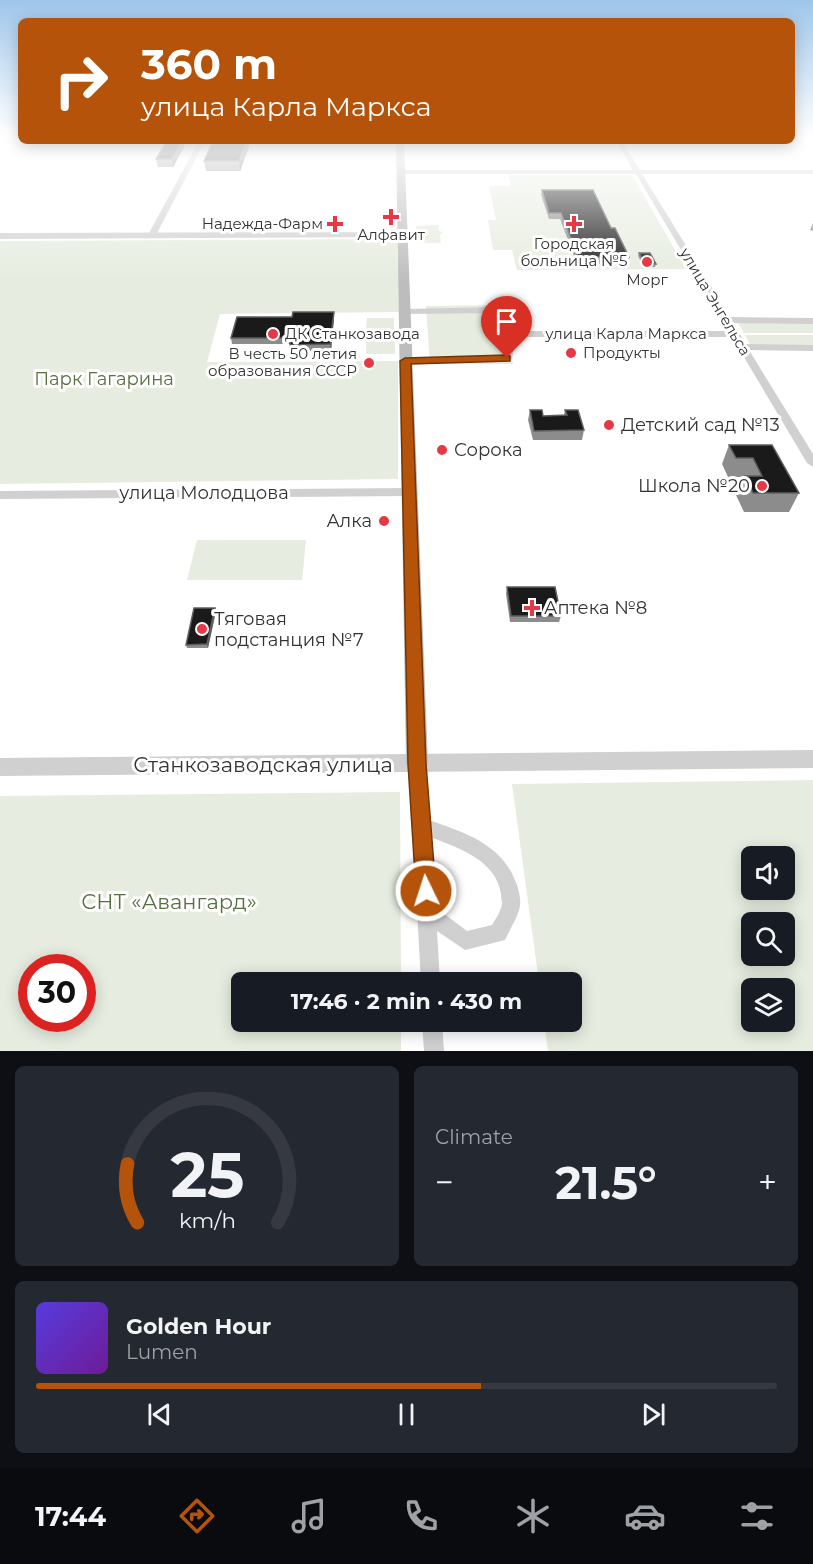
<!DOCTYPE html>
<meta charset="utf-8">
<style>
body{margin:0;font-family:Montserrat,sans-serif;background:#242831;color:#f1f3f6;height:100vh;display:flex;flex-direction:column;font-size:22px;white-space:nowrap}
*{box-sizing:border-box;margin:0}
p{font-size:20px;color:#9ea1a6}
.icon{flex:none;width:33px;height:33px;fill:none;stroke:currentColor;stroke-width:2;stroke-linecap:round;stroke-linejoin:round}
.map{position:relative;height:1051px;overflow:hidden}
.sheet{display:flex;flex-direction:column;gap:15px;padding:15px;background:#0d0f14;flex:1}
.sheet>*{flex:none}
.top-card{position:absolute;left:18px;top:18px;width:777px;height:126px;border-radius:9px;box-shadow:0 3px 15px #0003;background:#b45309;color:#fff;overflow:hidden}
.tools{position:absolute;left:741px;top:846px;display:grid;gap:12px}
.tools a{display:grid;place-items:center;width:54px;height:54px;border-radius:9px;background:#171b24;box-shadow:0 3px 15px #0003;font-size:30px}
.speed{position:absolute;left:18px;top:954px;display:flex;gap:12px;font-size:30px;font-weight:700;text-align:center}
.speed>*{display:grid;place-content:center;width:78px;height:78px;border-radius:50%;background:#171b24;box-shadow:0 3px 15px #0003;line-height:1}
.speed .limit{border:9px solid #d22;background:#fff;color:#111}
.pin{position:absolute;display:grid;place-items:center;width:51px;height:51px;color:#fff;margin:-62px -26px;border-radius:50% 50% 50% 0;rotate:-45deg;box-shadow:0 0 6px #0007}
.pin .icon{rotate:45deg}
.me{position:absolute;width:66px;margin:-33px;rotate:356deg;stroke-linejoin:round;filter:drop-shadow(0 0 4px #0008)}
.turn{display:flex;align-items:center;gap:21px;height:126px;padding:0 24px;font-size:27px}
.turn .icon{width:78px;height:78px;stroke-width:2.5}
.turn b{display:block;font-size:42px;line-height:51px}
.big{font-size:45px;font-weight:700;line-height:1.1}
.sheet .tile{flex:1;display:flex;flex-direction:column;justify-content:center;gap:9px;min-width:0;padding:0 21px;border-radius:9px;background:#242831}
.sheet .dial{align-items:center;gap:0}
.dial svg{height:156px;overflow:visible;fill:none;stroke:#363941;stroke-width:7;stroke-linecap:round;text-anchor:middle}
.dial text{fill:#f1f3f6;stroke:none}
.song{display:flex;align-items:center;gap:18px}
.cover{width:72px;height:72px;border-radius:9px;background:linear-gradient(135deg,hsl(250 70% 55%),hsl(280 70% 35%))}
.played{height:6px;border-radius:3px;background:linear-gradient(90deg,#b45309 60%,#363941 60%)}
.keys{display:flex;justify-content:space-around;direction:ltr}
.heat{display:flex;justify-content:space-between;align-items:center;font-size:33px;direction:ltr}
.sheet .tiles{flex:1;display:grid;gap:15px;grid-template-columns:1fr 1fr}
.tile:last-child{grid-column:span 2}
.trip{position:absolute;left:231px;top:972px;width:351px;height:60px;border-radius:9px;background:#171b24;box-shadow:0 3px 15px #0003;font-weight:700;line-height:60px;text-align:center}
.tab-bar{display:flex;height:96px;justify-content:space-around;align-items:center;background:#090b0e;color:#9ea1a6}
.tab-bar .icon{width:42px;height:42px}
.tab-bar .current{color:#b45309}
.tab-bar b{font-size:27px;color:#f1f3f6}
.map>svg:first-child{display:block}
.green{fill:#e6ecdf;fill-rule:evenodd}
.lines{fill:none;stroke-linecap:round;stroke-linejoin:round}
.minor{fill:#d0d0d0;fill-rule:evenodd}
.tertiary{fill:#d0d0d0;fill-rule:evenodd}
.secondary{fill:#bdbdbd;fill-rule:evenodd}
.wall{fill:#8c8c8c}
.shaded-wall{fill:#5f5f5f}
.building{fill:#1a1a1a;stroke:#5f5f5f;stroke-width:1.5}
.route{fill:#b45309;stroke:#753606;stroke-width:1.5}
.poi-dot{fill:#e63946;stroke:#fff;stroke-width:2}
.labels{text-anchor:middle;stroke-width:6;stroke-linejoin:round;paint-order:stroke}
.far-poi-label{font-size:15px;fill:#333;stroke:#fff}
.far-street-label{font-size:15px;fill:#333;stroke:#fff}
.park-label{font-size:18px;fill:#56703f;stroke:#fff}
.poi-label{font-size:18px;fill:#333;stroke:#fff;text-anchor:start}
.street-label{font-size:18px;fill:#333;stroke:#fff}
.near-street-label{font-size:21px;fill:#333;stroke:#fff}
.near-park-label{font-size:21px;fill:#56703f;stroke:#fff}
</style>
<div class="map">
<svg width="813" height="1051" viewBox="0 0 813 1051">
<rect width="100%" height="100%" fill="#fff"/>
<!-- green -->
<g class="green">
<path d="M508 175H632L686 269 517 270 512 250H493L488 220H496L489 186H511ZM622 256 626 263 561 264 559 257Z"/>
<polygon points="439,225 439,231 443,232 440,235 441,243 418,243 416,226"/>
<polygon points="397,239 399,312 220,314 207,362 398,361 398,479 0,484 0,241"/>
<polygon points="501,305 513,364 430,364 426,306"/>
<polygon points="367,318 394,318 394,330 366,330"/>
<polygon points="738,323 813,323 813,333 744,333"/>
<polygon points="745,335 813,335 813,346 751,346"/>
<rect x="366" y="340" width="29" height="14"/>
<polygon points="197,540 306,540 302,580 187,580"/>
<path d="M813 780V1051H548L544 1022H572V982H539L512 784ZM752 856H784V890H752ZM752 922H784V956H752ZM752 988H784V1022H752Z"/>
<path d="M400 792 401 982H242V1022H401V1051H0V796ZM32 968H82V1018H32Z"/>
</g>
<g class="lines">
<!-- minor -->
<g class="minor">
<polygon points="199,141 205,141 156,235 149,237 148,235"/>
<polygon points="616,141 622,141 640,170 813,170 813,174 642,174 730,317 813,318 813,324 733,323 746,344 813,345 813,351 749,350 813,454 813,467 807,463 732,337 521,337 514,343 512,359 507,362 405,364 400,361 405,358 503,356 505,342 513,334 503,329 496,313 402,314 402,310 405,309 499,307 503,310 510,325 521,331 729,331 721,320 722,319 636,174 402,174 399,172 402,170 633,170"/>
<polygon points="409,488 415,492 409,496 0,499 0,491"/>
<path d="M417 757 423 759 425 764 429 820C463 832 499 843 514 878 518 886 521 897 520 906 518 917 510 929 505 940L465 950 437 931 440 982H421L409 764 411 759ZM430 837C459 848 496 860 501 894 501 899 503 903 501 908 499 914 495 920 492 925L467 931 435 907Z"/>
<polygon points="422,1022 442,1022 444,1051 424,1051"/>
</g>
<!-- tertiary -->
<g class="tertiary">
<polygon points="407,232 409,234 404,237 0,239 0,233"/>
<polygon points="813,750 813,768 0,776 0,758"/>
</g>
<!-- secondary -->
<polygon class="secondary" points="396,141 404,141 428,764 425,771 417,774 409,771 406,764"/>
</g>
<!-- wall -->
<g class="wall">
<polygon points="167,141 183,141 184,147 173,167 158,167 156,159"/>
<polygon points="249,147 240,171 206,171 204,161"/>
<polygon points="542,190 611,228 629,257 628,264 577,264 560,219 549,219 541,195"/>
<polygon points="813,223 813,231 810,230"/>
<polygon points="639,253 656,264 655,267 644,267 638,256"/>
<polygon points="334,318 331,351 291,351 290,344 232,344 231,338"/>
<polygon points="530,410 543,416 564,415 565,410 584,430 582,440 533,440 528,420"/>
<polygon points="729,445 772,445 799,493 789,512 744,512 736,495 744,477 728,477 722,464"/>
<polygon points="507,587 561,616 559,622 510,622 506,594"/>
<polygon points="215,608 216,611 208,648 187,648 186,645"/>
</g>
<!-- shaded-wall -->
<g class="shaded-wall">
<polygon points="182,141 183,141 184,147 173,167 172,159"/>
<polygon points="247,141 248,141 249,147 240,171 239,161"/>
<polygon points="334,312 334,318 331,351 330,344"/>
<polygon points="215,608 216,611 208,648 207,644"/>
</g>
<!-- building -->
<g class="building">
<polygon points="167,141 182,141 172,159 156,159"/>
<polygon points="213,141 247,141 239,161 204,161"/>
<polygon points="542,190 593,190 611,228 615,228 629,257 578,257 561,213 549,213"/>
<polygon points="639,253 650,253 656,264 645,264"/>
<polygon points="293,312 334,312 330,344 290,345 291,338 231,338 237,317 292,317"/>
<polygon points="530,410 542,410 543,416 567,415 565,410 578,410 584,430 534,431"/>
<polygon points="729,445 772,445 799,493 753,493 745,476 762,476 753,458 736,458"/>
<polygon points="507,587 555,587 561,616 511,616"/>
<polygon points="194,608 215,608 207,644 186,645"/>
</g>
<!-- sky -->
<linearGradient id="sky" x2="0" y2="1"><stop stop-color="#9ec6ea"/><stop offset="0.48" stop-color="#fff"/><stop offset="1" stop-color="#fff" stop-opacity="0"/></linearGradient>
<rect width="813" height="282" fill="url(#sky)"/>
<!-- route -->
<polygon class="route" points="507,355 510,356 510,361 411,364 426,764 436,891 433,898 426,901 419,898 416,891 408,764 400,361 405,358"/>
<!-- markers -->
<g class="poi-dot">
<path d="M388 208h6v6h6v6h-6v6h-6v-6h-6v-6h6z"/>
<path d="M332 215h6v6h6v6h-6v6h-6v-6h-6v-6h6z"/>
<path d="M571 215h6v6h6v6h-6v6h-6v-6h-6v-6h6z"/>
<circle cx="647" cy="262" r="6"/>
<circle cx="273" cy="334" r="6"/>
<circle cx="571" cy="353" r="6"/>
<circle cx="369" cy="363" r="6"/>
<circle cx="609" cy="425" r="6"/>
<circle cx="442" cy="450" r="6"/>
<circle cx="762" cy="486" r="6"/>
<circle cx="384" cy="521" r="6"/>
<path d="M529 599h6v6h6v6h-6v6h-6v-6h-6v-6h6z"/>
<circle cx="202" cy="629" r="6"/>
</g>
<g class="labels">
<!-- far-poi labels -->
<g class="far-poi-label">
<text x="323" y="229" text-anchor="end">Надежда-Фарм</text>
<text x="391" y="240">Алфавит</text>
<text x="574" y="249">Городская<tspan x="574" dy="17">больница №5</tspan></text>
<text x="647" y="285">Морг</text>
<text x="285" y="339" text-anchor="start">ДК Станкозавода</text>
<text x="583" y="358" text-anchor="start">Продукты</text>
<text x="357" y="359" text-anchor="end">В честь 50 летия<tspan x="357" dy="17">образования СССР</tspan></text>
</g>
<!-- far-street labels -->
<g class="far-street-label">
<text transform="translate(715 302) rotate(59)" y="5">улица Энгельса</text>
<text x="626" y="339">улица Карла Маркса</text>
</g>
<!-- park labels -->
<g class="park-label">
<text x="104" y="385">Парк Гагарина</text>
</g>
<!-- poi labels -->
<g class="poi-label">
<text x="621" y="431">Детский сад №13</text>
<text x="454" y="456">Сорока</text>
<text x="750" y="492" text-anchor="end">Школа №20</text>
<text x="372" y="527" text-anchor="end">Алка</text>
<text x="544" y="614">Аптека №8</text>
<text x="214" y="625">Тяговая<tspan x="214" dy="21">подстанция №7</tspan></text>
</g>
<!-- street labels -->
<g class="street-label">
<text x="204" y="499">улица Молодцова</text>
</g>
<!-- near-street labels -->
<g class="near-street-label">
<text x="263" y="772">Станкозаводская улица</text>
</g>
<!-- near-park labels -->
<g class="near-park-label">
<text x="169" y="909">СНТ «Авангард»</text>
</g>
</g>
</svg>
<div class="tools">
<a><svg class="icon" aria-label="sound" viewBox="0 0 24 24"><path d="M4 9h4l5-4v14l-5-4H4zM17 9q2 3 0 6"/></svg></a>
<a><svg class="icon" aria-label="search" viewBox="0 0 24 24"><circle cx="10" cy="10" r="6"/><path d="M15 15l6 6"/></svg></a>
<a><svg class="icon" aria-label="layers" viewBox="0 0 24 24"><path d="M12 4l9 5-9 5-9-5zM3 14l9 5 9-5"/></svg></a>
</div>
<div class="speed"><div class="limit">30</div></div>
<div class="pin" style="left:507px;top:358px;background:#d93025"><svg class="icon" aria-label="arrive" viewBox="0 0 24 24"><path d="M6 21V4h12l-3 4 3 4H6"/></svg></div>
<svg class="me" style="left:426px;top:891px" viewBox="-20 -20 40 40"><circle r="17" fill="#b45309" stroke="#fff" stroke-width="3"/><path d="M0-11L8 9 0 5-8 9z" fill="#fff"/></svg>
<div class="trip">17:46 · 2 min · 430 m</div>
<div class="top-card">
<div class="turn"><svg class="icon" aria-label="right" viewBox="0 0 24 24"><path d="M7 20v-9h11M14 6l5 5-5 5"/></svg><div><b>360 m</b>улица Карла Маркса</div></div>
</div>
</div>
<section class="sheet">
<div class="tiles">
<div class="tile dial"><svg viewBox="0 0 100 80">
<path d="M14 69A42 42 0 1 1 86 69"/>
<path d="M14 69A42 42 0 0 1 9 39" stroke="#b45309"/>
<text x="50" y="56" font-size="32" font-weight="700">25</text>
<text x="50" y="72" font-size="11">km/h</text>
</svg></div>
<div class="tile"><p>Climate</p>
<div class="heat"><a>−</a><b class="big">21.5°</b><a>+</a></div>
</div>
<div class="tile">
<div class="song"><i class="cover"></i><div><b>Golden Hour</b><p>Lumen</p></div></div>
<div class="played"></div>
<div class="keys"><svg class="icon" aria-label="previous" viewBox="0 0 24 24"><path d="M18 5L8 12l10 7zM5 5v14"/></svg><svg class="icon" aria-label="pause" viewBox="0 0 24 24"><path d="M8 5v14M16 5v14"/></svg><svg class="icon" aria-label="next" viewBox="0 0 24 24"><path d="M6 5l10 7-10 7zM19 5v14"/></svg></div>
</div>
</div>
</section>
<nav class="tab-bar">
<b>17:44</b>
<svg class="icon current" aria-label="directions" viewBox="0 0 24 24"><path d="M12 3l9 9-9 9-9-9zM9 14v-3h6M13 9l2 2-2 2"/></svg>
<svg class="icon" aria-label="music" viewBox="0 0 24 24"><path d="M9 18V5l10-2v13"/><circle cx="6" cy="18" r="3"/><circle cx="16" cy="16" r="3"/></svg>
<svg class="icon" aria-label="phone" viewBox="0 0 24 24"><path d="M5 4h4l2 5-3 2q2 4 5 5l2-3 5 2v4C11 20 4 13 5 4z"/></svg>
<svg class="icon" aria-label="climate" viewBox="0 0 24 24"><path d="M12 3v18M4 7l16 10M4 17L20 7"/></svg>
<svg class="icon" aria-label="car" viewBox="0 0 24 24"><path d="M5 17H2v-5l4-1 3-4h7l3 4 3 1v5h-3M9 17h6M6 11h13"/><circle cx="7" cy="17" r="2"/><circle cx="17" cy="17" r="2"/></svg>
<svg class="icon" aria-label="filters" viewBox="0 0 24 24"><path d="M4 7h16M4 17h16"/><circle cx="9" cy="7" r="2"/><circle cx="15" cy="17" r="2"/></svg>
</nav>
